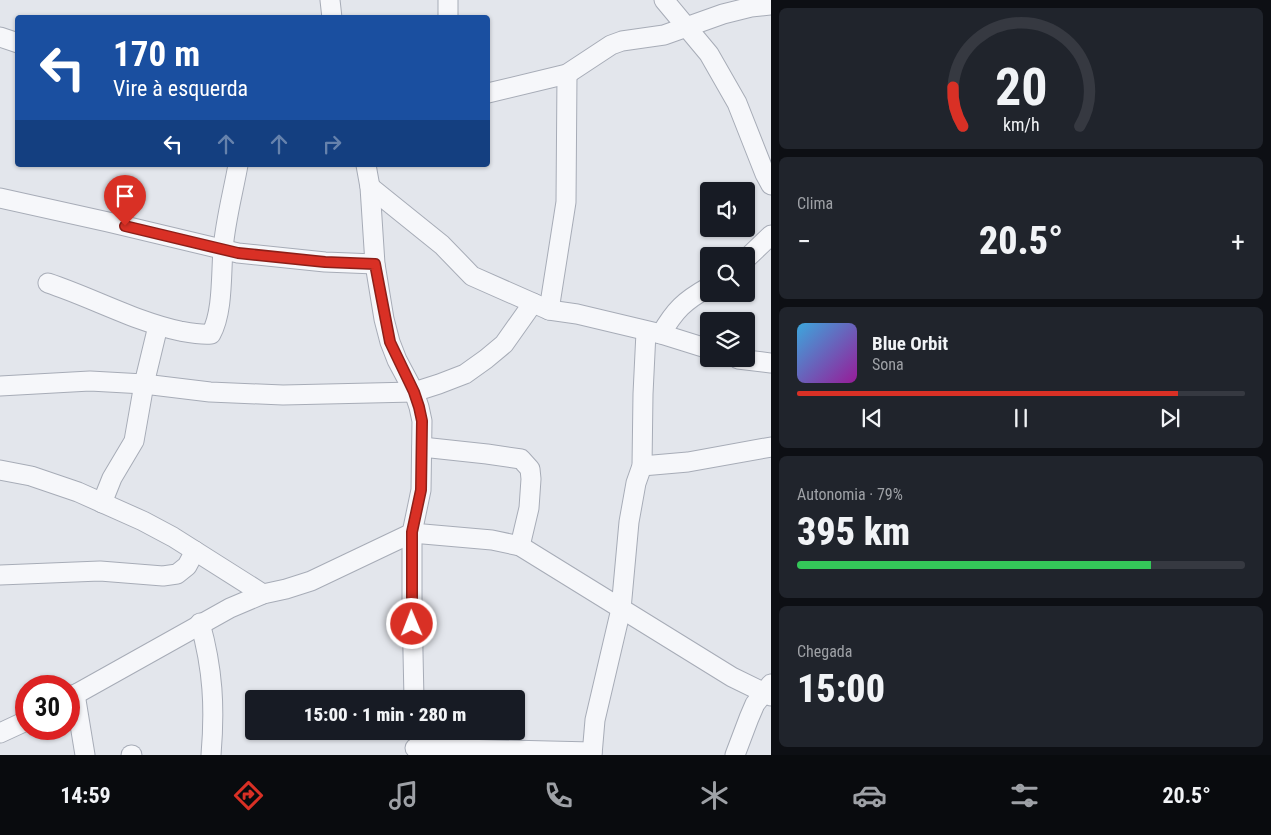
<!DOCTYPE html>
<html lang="pt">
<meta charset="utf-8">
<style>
body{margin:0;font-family:"Roboto Condensed",sans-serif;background:#20242c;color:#f1f3f6;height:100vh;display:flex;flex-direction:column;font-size:19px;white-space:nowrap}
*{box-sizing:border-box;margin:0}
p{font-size:16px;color:#9ea1a6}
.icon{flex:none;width:28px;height:28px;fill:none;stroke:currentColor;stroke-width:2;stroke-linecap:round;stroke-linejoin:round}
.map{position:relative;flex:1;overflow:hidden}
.drawer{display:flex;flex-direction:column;gap:8px;padding:8px;background:#0d0f14;width:500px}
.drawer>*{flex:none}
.hud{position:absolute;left:15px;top:15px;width:475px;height:152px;border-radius:5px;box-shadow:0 1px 4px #0004;background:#1a4fa0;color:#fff;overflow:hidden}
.tools{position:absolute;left:700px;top:182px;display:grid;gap:10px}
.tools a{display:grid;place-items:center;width:55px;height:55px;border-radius:5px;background:#171b24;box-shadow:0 1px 4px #0004;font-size:25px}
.speed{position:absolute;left:15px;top:675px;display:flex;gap:10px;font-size:25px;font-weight:700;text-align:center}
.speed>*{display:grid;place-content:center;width:65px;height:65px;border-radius:50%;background:#171b24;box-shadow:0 1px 4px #0004;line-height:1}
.speed .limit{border:8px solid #d22;background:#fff;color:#111}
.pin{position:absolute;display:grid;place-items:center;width:42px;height:42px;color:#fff;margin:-51px -21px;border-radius:50% 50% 50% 0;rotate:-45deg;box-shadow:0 0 5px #0007}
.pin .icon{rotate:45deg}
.me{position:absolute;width:55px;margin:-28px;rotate:359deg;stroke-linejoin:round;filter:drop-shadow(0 0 4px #0008)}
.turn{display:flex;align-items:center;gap:18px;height:105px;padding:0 15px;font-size:22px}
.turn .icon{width:65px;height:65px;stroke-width:2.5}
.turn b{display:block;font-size:35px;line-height:42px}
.lanes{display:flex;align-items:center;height:48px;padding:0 15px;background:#0003;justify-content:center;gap:25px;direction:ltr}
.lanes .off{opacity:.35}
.big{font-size:38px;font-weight:800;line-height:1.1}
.drawer .widget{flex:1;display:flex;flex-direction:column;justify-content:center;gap:8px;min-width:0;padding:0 18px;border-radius:8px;background:#20242c}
.drawer .dial{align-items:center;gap:0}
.dial svg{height:130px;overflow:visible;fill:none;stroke:#363941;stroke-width:7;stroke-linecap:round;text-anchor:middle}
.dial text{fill:#f1f3f6;stroke:none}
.song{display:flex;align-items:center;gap:15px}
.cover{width:60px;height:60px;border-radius:8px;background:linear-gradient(135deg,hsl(200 70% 55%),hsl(300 70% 35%))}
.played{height:5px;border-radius:2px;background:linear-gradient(90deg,#d93025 85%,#363941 85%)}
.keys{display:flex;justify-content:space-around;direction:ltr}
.heat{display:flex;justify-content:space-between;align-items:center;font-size:28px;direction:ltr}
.charge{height:8px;border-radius:4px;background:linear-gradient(90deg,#34c759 79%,#363941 0)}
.trip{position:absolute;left:245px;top:690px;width:280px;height:50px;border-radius:5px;background:#171b24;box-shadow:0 1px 4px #0004;font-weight:800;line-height:50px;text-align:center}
.tabs{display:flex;height:80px;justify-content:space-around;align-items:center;background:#090b0e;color:#9ea1a6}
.tabs .icon{width:35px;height:35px}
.tabs .current{color:#d93025}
.tabs b{font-size:22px;color:#f1f3f6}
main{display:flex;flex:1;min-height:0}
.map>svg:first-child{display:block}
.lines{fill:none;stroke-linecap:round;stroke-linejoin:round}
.minor-casing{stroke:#a7acb7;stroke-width:21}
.minor{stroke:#f6f7fa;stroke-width:19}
.route-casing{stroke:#8d1f18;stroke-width:12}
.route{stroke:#d93025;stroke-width:9}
</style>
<main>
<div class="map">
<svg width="771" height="755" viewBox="0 0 771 755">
<rect width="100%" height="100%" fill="#e3e6ec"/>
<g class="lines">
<!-- minor casing -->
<g class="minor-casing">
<g id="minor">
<polyline points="330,0 332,18"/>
<polyline points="448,0 448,18"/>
<polyline points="664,0 709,54 737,103 765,174 771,185"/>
<polyline points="0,37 18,43"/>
<polyline points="488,93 567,74 611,45 622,41 664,35 723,14 751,7 771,5"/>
<polyline points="366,165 370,187 375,264 384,319 390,342 397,360 414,392 419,407 422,421 421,490 412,533 412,606 414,699"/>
<polyline points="370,187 442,245 472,276 549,310 577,314 661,334 709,349"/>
<polyline points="0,198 108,222 238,253 325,262 375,264"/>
<polyline points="746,259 771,235"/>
<path d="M48 283C93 298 134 321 180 331 191 333 201 335 211 334 223 313 221 274 223 250 225 222 233 193 238 165"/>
<polyline points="549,310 566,202 567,74"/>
<path d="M661 334C675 310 684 301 709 287"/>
<polyline points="738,359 771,363"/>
<polyline points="0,386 90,381 144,384 210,392 283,395 414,392 439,384 465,374 486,359 504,344 533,303"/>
<polyline points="422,447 487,454 521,459 530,469 531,479 529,508 520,546"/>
<polyline points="642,466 688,462 771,447"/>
<polyline points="0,470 31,476 78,492 143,521 173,537 263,594"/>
<polyline points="102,503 112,478 134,441 144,384 158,326"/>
<polyline points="0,575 100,571 163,576 177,574 187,566 195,551"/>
<path d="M200 623C213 669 215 708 211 755"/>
<polyline points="75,694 85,755"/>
<polyline points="69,698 230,608 263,594 286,589 311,581 412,533 492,540 520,546 732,677 771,696"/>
<polyline points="0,733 26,721"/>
<polyline points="415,748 592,752"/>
<polyline points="131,755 132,755"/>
<polyline points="592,755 595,720 621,609 629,522 636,483 642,466 643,394 646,332"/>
<polyline points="735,755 749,718 755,704 771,684"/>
</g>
</g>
<!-- minor -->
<use href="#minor" class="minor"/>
</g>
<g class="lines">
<!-- route casing -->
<g class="route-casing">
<polyline id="route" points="125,226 238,253 325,262 375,264 390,342 414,392 419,407 422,421 421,490 412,532 412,624"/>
</g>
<!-- route -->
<use href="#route" class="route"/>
</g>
</svg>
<div class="tools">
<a><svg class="icon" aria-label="sound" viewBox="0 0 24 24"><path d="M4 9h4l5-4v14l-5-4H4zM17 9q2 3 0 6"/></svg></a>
<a><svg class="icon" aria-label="search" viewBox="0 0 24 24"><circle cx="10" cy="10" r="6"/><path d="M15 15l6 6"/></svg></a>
<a><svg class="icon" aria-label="layers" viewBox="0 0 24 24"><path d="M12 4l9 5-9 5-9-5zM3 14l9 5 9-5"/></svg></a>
</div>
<div class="speed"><div class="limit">30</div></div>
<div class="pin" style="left:125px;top:226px;background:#d93025"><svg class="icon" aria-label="arrive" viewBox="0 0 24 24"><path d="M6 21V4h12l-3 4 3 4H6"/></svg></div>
<svg class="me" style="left:412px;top:624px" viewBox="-20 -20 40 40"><circle r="17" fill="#d93025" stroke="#fff" stroke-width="3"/><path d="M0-11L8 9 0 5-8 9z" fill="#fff"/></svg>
<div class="trip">15:00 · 1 min · 280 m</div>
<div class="hud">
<div class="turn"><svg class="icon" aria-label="left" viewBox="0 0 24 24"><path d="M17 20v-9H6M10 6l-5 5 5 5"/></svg><div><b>170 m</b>Vire à esquerda</div></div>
<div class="lanes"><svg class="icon" aria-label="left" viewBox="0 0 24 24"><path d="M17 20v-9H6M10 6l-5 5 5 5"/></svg><svg class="icon off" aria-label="ahead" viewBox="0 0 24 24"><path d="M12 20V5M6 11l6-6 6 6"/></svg><svg class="icon off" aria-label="ahead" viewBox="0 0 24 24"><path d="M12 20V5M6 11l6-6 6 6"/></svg><svg class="icon off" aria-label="right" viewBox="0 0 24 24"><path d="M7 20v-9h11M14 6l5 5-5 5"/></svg></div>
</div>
</div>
<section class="drawer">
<div class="widget dial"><svg viewBox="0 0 100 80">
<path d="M14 69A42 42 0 1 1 86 69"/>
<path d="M14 69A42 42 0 0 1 8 45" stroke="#d93025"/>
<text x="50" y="56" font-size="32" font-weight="700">20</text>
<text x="50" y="72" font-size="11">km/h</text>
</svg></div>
<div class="widget"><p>Clima</p>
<div class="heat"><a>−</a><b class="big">20.5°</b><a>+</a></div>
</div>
<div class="widget">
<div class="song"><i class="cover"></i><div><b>Blue Orbit</b><p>Sona</p></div></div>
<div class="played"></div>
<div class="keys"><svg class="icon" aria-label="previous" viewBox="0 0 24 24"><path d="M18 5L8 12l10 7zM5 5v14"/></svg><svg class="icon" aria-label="pause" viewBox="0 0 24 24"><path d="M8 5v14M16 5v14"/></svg><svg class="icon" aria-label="next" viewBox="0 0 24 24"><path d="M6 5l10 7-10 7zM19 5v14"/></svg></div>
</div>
<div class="widget"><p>Autonomia · 79%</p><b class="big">395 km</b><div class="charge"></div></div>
<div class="widget"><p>Chegada</p><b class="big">15:00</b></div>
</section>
</main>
<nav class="tabs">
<b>14:59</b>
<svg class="icon current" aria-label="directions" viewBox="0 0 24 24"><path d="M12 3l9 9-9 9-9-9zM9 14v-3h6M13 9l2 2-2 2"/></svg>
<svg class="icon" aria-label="music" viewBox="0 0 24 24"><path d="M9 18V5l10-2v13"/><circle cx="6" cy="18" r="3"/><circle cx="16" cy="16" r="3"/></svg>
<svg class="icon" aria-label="phone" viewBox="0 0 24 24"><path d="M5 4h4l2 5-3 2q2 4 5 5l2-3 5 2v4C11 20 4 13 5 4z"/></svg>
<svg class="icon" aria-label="climate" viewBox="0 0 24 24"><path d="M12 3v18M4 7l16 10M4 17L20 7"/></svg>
<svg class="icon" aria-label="car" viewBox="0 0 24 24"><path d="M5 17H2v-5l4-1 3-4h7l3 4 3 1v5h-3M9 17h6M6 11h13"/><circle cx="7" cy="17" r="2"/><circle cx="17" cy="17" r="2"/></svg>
<svg class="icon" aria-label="filters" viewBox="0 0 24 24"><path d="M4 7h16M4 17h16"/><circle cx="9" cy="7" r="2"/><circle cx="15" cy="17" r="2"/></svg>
<b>20.5°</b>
</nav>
